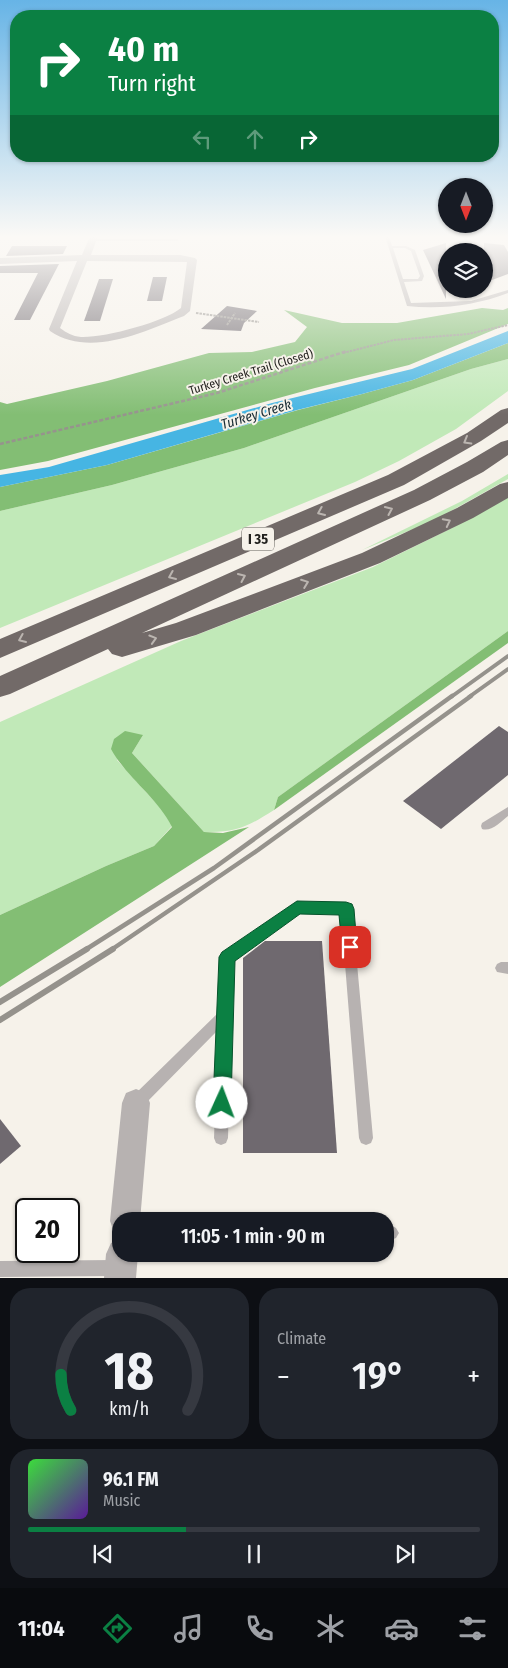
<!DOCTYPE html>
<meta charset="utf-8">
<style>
body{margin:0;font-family:"Fira Sans Condensed",sans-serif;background:#20242c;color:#f1f3f6;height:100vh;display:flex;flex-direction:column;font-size:19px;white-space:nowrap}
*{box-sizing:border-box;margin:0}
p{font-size:16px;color:#9ea1a6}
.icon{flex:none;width:28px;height:28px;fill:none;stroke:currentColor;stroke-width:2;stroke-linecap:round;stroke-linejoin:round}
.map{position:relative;height:1278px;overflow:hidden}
.side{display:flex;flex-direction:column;gap:10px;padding:10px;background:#0d0f14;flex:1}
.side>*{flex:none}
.top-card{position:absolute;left:10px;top:10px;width:489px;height:152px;border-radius:20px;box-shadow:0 1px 4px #0004;background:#0b8043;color:#fff;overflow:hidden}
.needle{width:32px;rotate:180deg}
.tools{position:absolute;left:438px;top:178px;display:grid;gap:10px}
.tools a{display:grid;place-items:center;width:55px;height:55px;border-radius:50%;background:#171b24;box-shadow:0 1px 4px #0004;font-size:25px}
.speed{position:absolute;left:15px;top:1198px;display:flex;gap:10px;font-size:25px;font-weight:700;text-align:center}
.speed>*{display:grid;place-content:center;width:65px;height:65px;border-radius:50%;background:#171b24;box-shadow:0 1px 4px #0004;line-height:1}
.speed .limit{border:2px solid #111;border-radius:8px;background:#fff;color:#111}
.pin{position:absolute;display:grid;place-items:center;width:42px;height:42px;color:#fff;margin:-21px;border-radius:10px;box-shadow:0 2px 8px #0006}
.me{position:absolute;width:55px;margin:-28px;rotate:2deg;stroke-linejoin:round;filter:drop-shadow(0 0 4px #0008)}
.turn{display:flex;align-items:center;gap:18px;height:105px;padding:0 15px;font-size:22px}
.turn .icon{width:65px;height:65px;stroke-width:2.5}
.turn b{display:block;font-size:35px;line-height:42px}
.lanes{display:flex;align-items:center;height:48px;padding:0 15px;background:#0003;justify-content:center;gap:25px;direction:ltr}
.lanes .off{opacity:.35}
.big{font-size:38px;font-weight:600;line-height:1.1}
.side .widget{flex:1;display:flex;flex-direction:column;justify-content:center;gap:8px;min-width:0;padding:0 18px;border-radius:20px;background:#20242c}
.side .dial{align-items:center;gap:0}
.dial svg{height:130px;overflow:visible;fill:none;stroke:#363941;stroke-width:7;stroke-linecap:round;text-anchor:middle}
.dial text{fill:#f1f3f6;stroke:none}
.song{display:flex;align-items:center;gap:15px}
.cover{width:60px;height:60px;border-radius:8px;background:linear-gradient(135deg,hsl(120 70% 55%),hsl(270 70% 35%))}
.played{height:5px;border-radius:2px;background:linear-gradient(90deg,#0b8043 35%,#363941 35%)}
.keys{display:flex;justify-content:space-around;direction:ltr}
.heat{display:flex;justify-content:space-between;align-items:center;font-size:28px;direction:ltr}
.side .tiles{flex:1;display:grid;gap:10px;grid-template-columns:1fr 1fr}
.widget:last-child{grid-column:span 2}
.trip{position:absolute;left:112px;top:1212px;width:282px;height:50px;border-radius:20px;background:#171b24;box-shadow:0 1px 4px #0004;font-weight:600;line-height:50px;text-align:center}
.menu{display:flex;height:80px;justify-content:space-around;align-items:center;background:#090b0e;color:#9ea1a6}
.menu .icon{width:35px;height:35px}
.menu .selected{color:#0b8043}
.menu b{font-size:22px;color:#f1f3f6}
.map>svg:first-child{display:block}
.green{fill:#c1e9b8}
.forest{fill:#83be74}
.water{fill:#46b5e3}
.building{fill:#6f696f}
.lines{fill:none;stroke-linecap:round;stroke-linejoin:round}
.path-far1{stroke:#96938d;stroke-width:2;stroke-dasharray:2.5 1;stroke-linecap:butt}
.path{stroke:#96938d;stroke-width:2.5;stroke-dasharray:4 2;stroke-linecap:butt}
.service{fill:#b7b2b1;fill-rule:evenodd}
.minor{fill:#b7b2b1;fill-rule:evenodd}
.motorway{fill:#726a68;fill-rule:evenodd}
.rail-far2{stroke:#95928c;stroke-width:4}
.rail-far1{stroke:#95928c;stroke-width:4.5}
.rail{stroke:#95928c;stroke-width:6}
.oneway{stroke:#bbb5b0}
.route{fill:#0b8043;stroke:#07532c}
.labels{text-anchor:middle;stroke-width:4;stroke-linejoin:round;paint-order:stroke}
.far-street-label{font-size:12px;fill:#22211e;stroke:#f6f2ea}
.far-water-label{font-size:14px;font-style:italic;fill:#192c35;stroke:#f6f2ea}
.shield{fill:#f6f2ea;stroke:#62605b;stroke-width:1}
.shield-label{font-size:14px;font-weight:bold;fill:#22211e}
</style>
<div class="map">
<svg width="508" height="1278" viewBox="0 0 508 1278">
<rect width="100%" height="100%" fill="#f6f2ea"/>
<!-- green -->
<g class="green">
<polygon points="508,359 508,391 456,429 399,461 355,482 0,628 0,511 112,485 244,448 471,369"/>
<polygon points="508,474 508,479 433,521 362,550 462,501"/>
<path d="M508 497V631L278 797 274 810C247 827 236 833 204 832L132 753 143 735 117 760 164 812 172 826 154 846 106 866 0 915V722L181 641 373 567 452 528Z"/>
</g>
<!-- forest -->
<g class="forest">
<polygon points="482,308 503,310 508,308 508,324 409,365 315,388 48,461 0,470 0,402 7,404 107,381 209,353 252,352 295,342 307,327 284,310 342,323 397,323"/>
<polygon points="508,343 508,359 471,369 244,448 112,485 0,511 0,487 107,465 298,410 362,394 413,380"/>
<polygon points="508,631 508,643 274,810 278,797"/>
<path d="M125 731 143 735 132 753 204 832 223 833 249 827 0 987V915L106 866 154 846 172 827C157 797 127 778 111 749L114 739Z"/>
</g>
<!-- water -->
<polygon class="water" points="508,331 508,343 413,380 362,394 297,410 107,465 0,487 0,475 49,467 272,403 412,369"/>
<!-- building -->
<g class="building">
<polygon points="446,243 446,299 423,250"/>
<polygon points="484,243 504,245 508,252 508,274 484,283"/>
<polygon points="12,246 67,246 63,254 6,256"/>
<polygon points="59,264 30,320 14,320 38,273 0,273 0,266"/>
<polygon points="153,277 167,277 162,301 147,301"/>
<polygon points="99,279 113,279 100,321 84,321"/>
<polygon points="227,306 257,311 244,323 241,331 201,329"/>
<polygon points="499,726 508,732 508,775 441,829 403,801"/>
<polygon points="265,941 322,941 337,1153 243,1153 243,958"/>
<polygon points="0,1119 21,1146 0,1164"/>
</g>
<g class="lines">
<!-- path-far1 -->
<g class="path-far1">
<polyline points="196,313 259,322"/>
<polyline points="227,325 235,313"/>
<polyline points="343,353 394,340 468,334 508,325"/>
</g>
<!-- path -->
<polyline class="path" points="0,444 217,393 347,351"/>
<!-- service -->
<g class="service">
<path d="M385 236H389L392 246H406L415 250 424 276 422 281 404 282 411 303 471 301 508 290V293C477 305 441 310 407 306ZM393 248H405L411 251 420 276 418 279H403Z"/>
<polygon points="91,239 177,239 179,240 177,241 93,241"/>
<path d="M508 807V816C501 822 491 832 482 829L481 826 482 823Z"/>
<polygon points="297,903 346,904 350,905 352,909 373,1138 371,1143 366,1145 361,1143 359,1138 341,914 299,913 233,960 228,1138 226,1143 221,1145 216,1143 214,1138 218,1030 143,1106 138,1108 133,1106 131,1101 133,1096 219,1012 221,957 223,953 293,905"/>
<polygon points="501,962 508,962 508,974 497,972 495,968 497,964"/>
<polygon points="391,1225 396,1228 399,1233 396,1238 386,1242 386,1226"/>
<polygon points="115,1260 121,1262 123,1268 121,1274 115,1276 0,1277 0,1261"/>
</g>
<!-- minor -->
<g class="minor">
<path d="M90 236H98L91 255H180L195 258 197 260 190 311 184 316C143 332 90 358 50 331L49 329 77 261 0 264V258L82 255ZM87 261 187 262 181 308C164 322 104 338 81 337 72 336 67 333 60 328Z"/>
<polygon points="136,1089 146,1093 150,1103 140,1221 121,1221 121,1235 114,1232 110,1221 122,1103 126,1093"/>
<polygon points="121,1239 121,1254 138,1254 136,1278 104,1278 106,1254 111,1243"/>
</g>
<!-- motorway -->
<g class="motorway">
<polygon points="508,408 508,423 481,441 404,485 0,658 0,639 388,475 467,433 501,410"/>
<polygon points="508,440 508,455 483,472 430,500 142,633 176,623 362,553 457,508 500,484 508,482 508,498 473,518 380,563 196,635 122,657 112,654 108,649 10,694 0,697 0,676 414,490 467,462 501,442"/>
</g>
<!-- rail-far2 -->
<g class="rail-far2">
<polyline points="451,697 508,656"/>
<polyline points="469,697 508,669"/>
</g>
<!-- rail-far1 -->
<g class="rail-far1">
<polyline points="85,950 214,868 452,696"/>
<polyline points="111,950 258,850 471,696"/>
</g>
<!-- rail -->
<g class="rail">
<polyline points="0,1002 87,949"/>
<polyline points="0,1020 113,949"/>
</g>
</g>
<!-- one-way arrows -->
<defs><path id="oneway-chevron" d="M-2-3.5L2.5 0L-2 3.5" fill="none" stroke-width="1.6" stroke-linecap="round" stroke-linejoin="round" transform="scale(1.25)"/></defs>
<g class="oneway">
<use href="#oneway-chevron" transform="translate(467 441) rotate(150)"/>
<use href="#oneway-chevron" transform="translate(389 510) rotate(-24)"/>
<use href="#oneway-chevron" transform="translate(321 512) rotate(157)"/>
<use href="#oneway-chevron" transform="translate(447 522) rotate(-27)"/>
<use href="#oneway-chevron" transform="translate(172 576) rotate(157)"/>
<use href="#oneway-chevron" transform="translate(242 577) rotate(-24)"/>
<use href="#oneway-chevron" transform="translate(305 583) rotate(-21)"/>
<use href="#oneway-chevron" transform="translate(22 639) rotate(157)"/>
<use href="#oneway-chevron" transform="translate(153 639) rotate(-17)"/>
</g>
<!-- sky -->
<linearGradient id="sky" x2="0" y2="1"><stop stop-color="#67b4e6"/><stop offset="0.57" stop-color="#fbf9f6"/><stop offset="1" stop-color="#fbf9f6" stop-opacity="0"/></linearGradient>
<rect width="508" height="415" fill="url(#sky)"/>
<!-- route -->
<polygon class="route" points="297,901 346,902 352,904 354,909 357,947 355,952 350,954 344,952 342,947 339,915 300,914 235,961 231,1103 229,1109 222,1112 216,1109 213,1103 219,957 222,952"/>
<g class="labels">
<!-- far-street labels -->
<g class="far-street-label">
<text transform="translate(251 372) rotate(-17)" y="4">Turkey Creek Trail (Closed)</text>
</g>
<!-- far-water labels -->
<g class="far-water-label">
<text transform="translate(256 414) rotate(-17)" y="5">Turkey Creek</text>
</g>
<!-- shield labels -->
<rect class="shield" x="242" y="527.5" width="32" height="23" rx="4"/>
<g class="shield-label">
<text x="258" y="544">I 35</text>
</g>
</g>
</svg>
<div class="tools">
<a><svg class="needle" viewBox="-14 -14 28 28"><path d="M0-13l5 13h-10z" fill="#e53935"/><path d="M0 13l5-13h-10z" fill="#9ea1a6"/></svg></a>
<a><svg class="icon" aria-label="layers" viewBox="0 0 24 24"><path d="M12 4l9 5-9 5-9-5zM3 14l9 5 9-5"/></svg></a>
</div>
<div class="speed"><div class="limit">20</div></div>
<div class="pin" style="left:350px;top:947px;background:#d93025"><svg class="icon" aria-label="arrive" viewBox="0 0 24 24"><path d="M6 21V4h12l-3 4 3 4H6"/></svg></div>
<svg class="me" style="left:222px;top:1103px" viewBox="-20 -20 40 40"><circle r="19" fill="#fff"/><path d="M0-13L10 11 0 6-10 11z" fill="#0b8043"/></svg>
<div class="trip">11:05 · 1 min · 90 m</div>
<div class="top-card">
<div class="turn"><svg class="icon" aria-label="right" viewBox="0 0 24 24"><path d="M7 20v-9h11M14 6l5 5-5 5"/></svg><div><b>40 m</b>Turn right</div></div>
<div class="lanes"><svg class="icon off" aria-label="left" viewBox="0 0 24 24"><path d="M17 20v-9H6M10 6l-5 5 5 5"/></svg><svg class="icon off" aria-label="ahead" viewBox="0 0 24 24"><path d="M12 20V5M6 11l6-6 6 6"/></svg><svg class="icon" aria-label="right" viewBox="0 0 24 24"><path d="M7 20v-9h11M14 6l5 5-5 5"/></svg></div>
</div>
</div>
<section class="side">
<div class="tiles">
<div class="widget dial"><svg viewBox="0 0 100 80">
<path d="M14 69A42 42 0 1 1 86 69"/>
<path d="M14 69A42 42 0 0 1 8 47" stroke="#0b8043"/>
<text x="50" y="56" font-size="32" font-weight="700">18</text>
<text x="50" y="72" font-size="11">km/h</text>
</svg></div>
<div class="widget"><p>Climate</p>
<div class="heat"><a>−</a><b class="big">19°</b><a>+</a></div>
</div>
<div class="widget">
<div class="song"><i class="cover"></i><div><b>96.1 FM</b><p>Music</p></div></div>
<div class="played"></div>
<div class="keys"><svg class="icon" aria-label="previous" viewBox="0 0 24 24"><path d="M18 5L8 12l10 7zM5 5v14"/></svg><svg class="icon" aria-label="pause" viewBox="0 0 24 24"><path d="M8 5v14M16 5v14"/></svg><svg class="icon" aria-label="next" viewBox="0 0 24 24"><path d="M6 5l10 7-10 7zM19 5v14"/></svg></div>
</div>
</div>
</section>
<nav class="menu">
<b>11:04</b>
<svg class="icon selected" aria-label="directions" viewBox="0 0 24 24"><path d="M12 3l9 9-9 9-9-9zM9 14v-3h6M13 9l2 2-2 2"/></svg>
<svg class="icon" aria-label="music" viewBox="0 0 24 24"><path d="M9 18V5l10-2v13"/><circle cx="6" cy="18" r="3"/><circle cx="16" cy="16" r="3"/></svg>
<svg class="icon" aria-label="phone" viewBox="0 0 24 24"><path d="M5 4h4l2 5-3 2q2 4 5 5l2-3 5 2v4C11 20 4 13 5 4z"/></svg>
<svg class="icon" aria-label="climate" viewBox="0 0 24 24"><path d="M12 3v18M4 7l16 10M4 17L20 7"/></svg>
<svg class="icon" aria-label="car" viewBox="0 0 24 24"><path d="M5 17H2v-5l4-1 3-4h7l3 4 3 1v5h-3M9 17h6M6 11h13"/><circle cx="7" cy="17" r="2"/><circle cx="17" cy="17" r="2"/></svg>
<svg class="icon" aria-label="filters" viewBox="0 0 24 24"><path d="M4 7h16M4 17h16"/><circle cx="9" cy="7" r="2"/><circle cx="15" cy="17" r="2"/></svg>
</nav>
